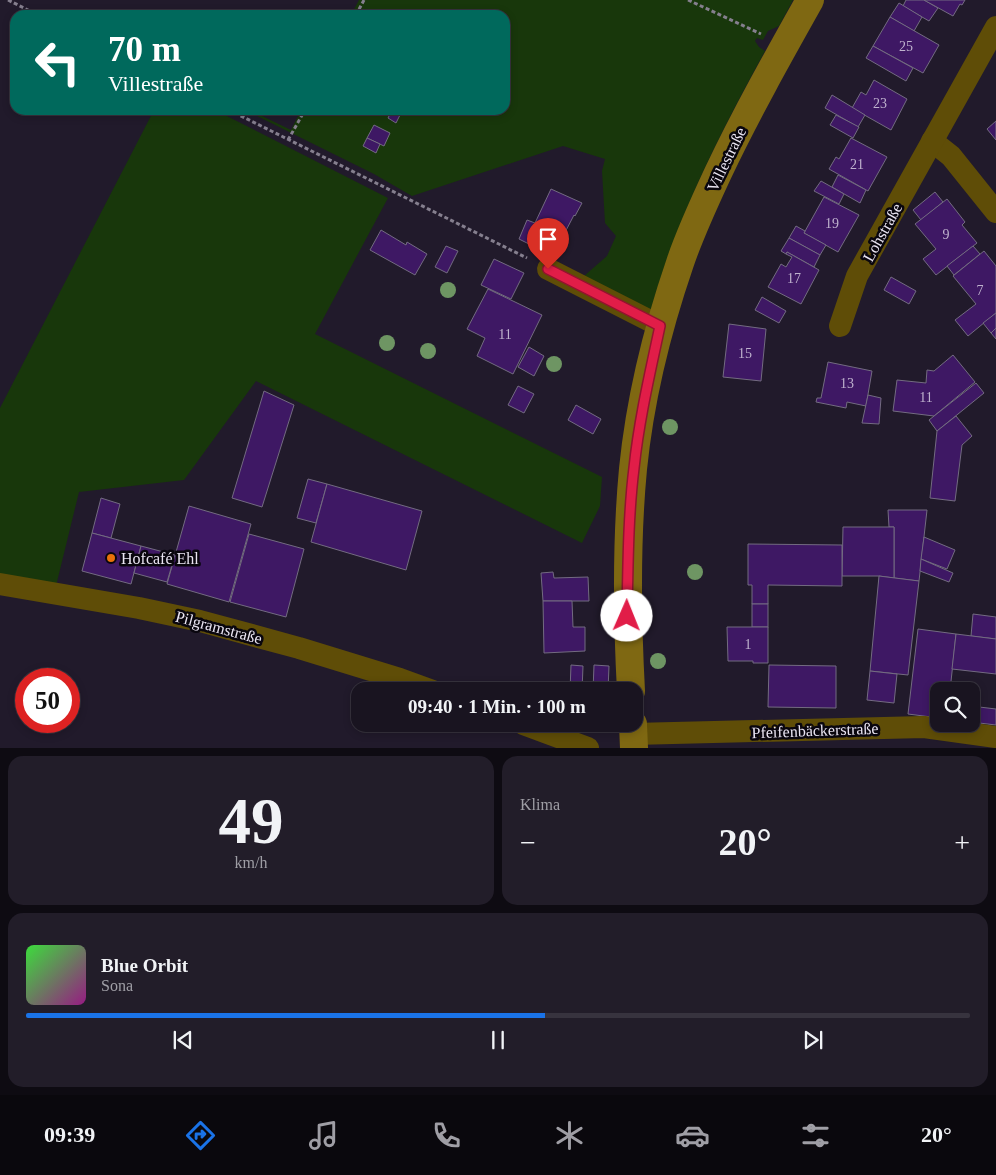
<!DOCTYPE html>
<html lang="de">
<meta charset="utf-8">
<style>
body{margin:0;font-family:"Times New Roman",serif;background:#221d29;color:#f1f3f6;height:100vh;display:flex;flex-direction:column;font-size:19px;white-space:nowrap}
*{box-sizing:border-box;margin:0}
p{font-size:16px;color:#9f9ea5}
.icon{flex:none;width:28px;height:28px;fill:none;stroke:currentColor;stroke-width:2;stroke-linecap:round;stroke-linejoin:round}
.map{position:relative;height:748px;overflow:hidden}
.drawer{display:flex;flex-direction:column;gap:8px;padding:8px;background:#0e0b12;flex:1}
.drawer>*{flex:none}
.hud{position:absolute;left:10px;top:10px;width:500px;height:105px;border-radius:15px;box-shadow:0 2px 8px #0003,0 0 0 1px #37333e;background:#00695c;color:#fff;overflow:hidden}
.tools{position:absolute;left:930px;top:682px;display:grid;gap:10px}
.tools a{display:grid;place-items:center;width:50px;height:50px;border-radius:10px;background:#191420;box-shadow:0 2px 8px #0003,0 0 0 1px #37333e;font-size:25px}
.speed{position:absolute;left:15px;top:668px;display:flex;gap:10px;font-size:25px;font-weight:700;text-align:center}
.speed>*{display:grid;place-content:center;width:65px;height:65px;border-radius:50%;background:#191420;box-shadow:0 2px 8px #0003,0 0 0 1px #37333e;line-height:1}
.speed .limit{border:8px solid #d22;background:#fff;color:#111}
.pin{position:absolute;display:grid;place-items:center;width:42px;height:42px;color:#fff;margin:-51px -21px;border-radius:50% 50% 50% 0;rotate:-45deg;box-shadow:0 0 5px #0007}
.pin .icon{rotate:45deg}
.me{position:absolute;width:55px;margin:-28px;rotate:1deg;stroke-linejoin:round;filter:drop-shadow(0 0 4px #0008)}
.turn{display:flex;align-items:center;gap:18px;height:105px;padding:0 15px;font-size:22px}
.turn .icon{width:65px;height:65px;stroke-width:2.5}
.turn b{display:block;font-size:35px;line-height:42px}
.big{font-size:38px;font-weight:800;line-height:1.1}
.drawer .card{flex:1;display:flex;flex-direction:column;justify-content:center;gap:8px;min-width:0;padding:0 18px;border-radius:15px;background:#221d29}
.drawer .dial{align-items:center;gap:0}
.dial b{font-size:65px;line-height:1}
.song{display:flex;align-items:center;gap:15px}
.cover{width:60px;height:60px;border-radius:8px;background:linear-gradient(135deg,hsl(120 70% 55%),hsl(310 70% 35%))}
.played{height:5px;border-radius:2px;background:linear-gradient(90deg,#1a73e8 55%,#37333e 55%)}
.keys{display:flex;justify-content:space-around;direction:ltr}
.heat{display:flex;justify-content:space-between;align-items:center;font-size:28px;direction:ltr}
.drawer .tiles{flex:1;display:grid;gap:8px;grid-template-columns:1fr 1fr}
.card:last-child{grid-column:span 2}
.trip{position:absolute;left:351px;top:682px;width:292px;height:50px;border-radius:15px;background:#191420;box-shadow:0 2px 8px #0003,0 0 0 1px #37333e;font-weight:800;line-height:50px;text-align:center}
.dock{display:flex;height:80px;justify-content:space-around;align-items:center;background:#0a080d;color:#9f9ea5}
.dock .icon{width:35px;height:35px}
.dock .on{color:#1a73e8}
.dock b{font-size:22px;color:#f1f3f6}
.map>svg:first-child{display:block}
.green{fill:#18370b}
.building{fill:#3e1864;stroke:#736b81}
.lines{fill:none;stroke-linecap:round;stroke-linejoin:round}
.path{stroke:#857f8e;stroke-width:3;stroke-dasharray:4 2.5;stroke-linecap:butt}
.minor{stroke:#5f4d07;stroke-width:22}
.secondary{stroke:#7f6812;stroke-width:28}
.tree{fill:#6e9563}
.route-casing{stroke:#92132f;stroke-width:12}
.route{stroke:#e11d48;stroke-width:9}
.food-dot{fill:#e8710a;stroke:#09060e;stroke-width:2}
.labels{text-anchor:middle;stroke-width:5;stroke-linejoin:round;paint-order:stroke}
.number-label{font-size:14px;fill:#bfb2ce}
.street-label{font-size:16px;fill:#eae5f2;stroke:#09060e}
.poi-label{font-size:16px;fill:#eae5f2;stroke:#09060e;text-anchor:start}
</style>
<div class="map">
<svg width="996" height="748" viewBox="0 0 996 748">
<rect width="100%" height="100%" fill="#211a2b"/>
<!-- green -->
<g class="green">
<path d="M359 0H793L779 26 768 31 763 40 757 38 755 41 759 47 765 51C718 137 677 218 650 313L584 276 607 256 616 236 605 223 602 171 605 159 563 146 412 196 374 174 245 110H250L291 130 301 110H505V15H351Z"/>
<polygon points="154,110 215,110 388,198 315,334 602,477 600,506 582,543 256,381 184,480 79,492 56,586 0,575 0,408"/>
</g>
<!-- building -->
<g class="building">
<polygon points="906,0 924,0 938,8 929,21 903,6"/>
<polygon points="924,0 965,0 962,5 960,4 953,16"/>
<polygon points="899,3 922,17 914,31 890,17"/>
<polygon points="890,17 939,45 923,73 873,46"/>
<polygon points="873,46 913,68 906,81 866,58"/>
<polygon points="874,80 907,99 891,130 852,108 861,92 866,95"/>
<polygon points="832,95 865,115 858,127 825,108"/>
<polygon points="392,110 402,111 396,123 388,118"/>
<polygon points="836,115 859,127 853,138 830,125"/>
<polygon points="996,121 996,140 987,129"/>
<polygon points="374,125 390,133 384,146 367,138"/>
<polygon points="367,138 380,144 376,153 363,146"/>
<polygon points="851,138 887,157 868,191 829,169 836,157 839,159"/>
<polygon points="838,175 866,190 860,203 832,187"/>
<polygon points="821,181 844,194 839,204 814,191"/>
<polygon points="551,189 582,203 575,216 574,215 560,242 564,244 557,258 519,239 527,220 535,223"/>
<polygon points="935,192 943,202 921,220 913,210"/>
<polygon points="824,197 859,215 838,252 804,233"/>
<polygon points="947,199 965,222 962,225 977,243 936,275 923,259 936,249 915,224"/>
<polygon points="796,226 805,231 804,233 826,245 820,255 789,238"/>
<polygon points="381,230 406,245 407,242 427,254 415,275 370,250"/>
<polygon points="789,238 820,255 814,267 787,252 786,254 781,251"/>
<polygon points="446,246 458,251 447,273 435,267"/>
<polygon points="973,246 980,254 954,275 947,266"/>
<polygon points="984,251 996,266 996,313 968,336 955,320 976,304 953,276"/>
<polygon points="787,252 819,270 801,304 768,287 781,264 786,267 792,257 786,254"/>
<polygon points="494,259 524,273 511,299 481,285"/>
<polygon points="891,277 916,291 909,304 884,290"/>
<polygon points="488,289 542,315 513,374 477,356 485,338 467,329"/>
<polygon points="762,297 786,311 779,323 755,310"/>
<polygon points="996,313 996,328 991,333 983,323"/>
<polygon points="729,324 766,329 761,381 723,377"/>
<polygon points="996,328 996,339 991,333"/>
<polygon points="529,347 544,356 534,376 518,367"/>
<polygon points="953,355 975,382 934,416 893,411 897,380 926,383 927,370 934,371"/>
<polygon points="828,362 872,371 866,406 847,402 846,408 816,402 817,398 821,398"/>
<polygon points="976,383 984,393 937,431 929,420"/>
<polygon points="518,386 534,394 524,413 508,405"/>
<polygon points="264,391 294,405 262,507 232,498"/>
<polygon points="868,395 881,398 879,424 862,423"/>
<polygon points="576,405 601,419 593,434 568,420"/>
<polygon points="956,416 972,436 962,445 955,501 930,498 937,431"/>
<polygon points="308,479 327,484 316,523 297,518"/>
<polygon points="327,484 422,511 406,570 311,542"/>
<polygon points="101,498 120,504 111,538 92,533"/>
<polygon points="189,506 251,524 229,602 167,584"/>
<polygon points="888,510 927,510 919,581 894,578 894,527 889,527"/>
<polygon points="843,527 894,527 894,578 879,576 842,576"/>
<polygon points="92,533 141,546 131,584 82,571"/>
<polygon points="249,534 304,549 286,617 230,602"/>
<polygon points="924,537 955,550 947,569 921,559"/>
<polygon points="748,544 842,545 842,586 768,585 768,604 752,604 752,585 748,585"/>
<polygon points="141,546 175,555 167,582 134,573"/>
<polygon points="921,559 953,573 949,582 920,571"/>
<polygon points="553,572 554,578 588,577 589,601 543,601 541,573"/>
<polygon points="879,576 919,581 908,675 870,671"/>
<polygon points="543,601 572,601 573,627 585,627 585,651 544,653"/>
<rect x="752" y="604" width="16" height="23"/>
<polygon points="973,614 996,617 996,639 971,636"/>
<polygon points="727,627 768,627 768,663 753,663 753,661 728,661"/>
<polygon points="918,629 956,634 950,691 939,691 939,718 908,714"/>
<polygon points="956,634 996,639 996,674 952,669"/>
<polygon points="571,665 583,666 582,691 570,691"/>
<polygon points="594,665 609,666 608,691 593,691"/>
<polygon points="769,665 836,666 836,708 768,707"/>
<polygon points="870,671 897,674 894,703 867,700"/>
<polygon points="971,706 996,709 996,725 971,722"/>
</g>
<g class="lines">
<!-- path -->
<g class="path">
<polyline points="8,0 38,15"/>
<polyline points="688,0 761,34"/>
<polyline points="356,15 364,0"/>
<polyline points="229,110 527,258"/>
<polyline points="288,140 305,110"/>
</g>
<!-- minor -->
<g class="minor">
<polyline points="932,141 951,156 996,212"/>
<polyline points="548,269 660,326"/>
<polyline points="840,326 857,276 996,27"/>
<polyline points="0,584 139,608 200,621 299,648 400,679 433,691"/>
<polyline points="523,724 588,748"/>
<polyline points="633,734 924,727 996,737"/>
</g>
<!-- secondary -->
<g class="secondary">
<path d="M631 691C627 617 626 543 633 469 640 399 657 330 680 263 690 233 704 203 718 173 746 114 778 57 810 0"/>
<polyline points="633,724 634,748"/>
</g>
</g>
<!-- trees -->
<g class="tree">
<circle cx="448" cy="290" r="8"/>
<circle cx="387" cy="343" r="8"/>
<circle cx="428" cy="351" r="8"/>
<circle cx="554" cy="364" r="8"/>
<circle cx="670" cy="427" r="8"/>
<circle cx="695" cy="572" r="8"/>
<circle cx="658" cy="661" r="8"/>
</g>
<g class="lines">
<!-- route casing -->
<g class="route-casing">
<path id="route" d="M548 269 660 326C650 373 639 420 634 468 628 517 628 567 627 616"/>
</g>
<!-- route -->
<use href="#route" class="route"/>
</g>
<!-- markers -->
<circle class="food-dot" cx="111" cy="558" r="5"/>
<g class="labels">
<!-- number labels -->
<g class="number-label">
<text x="906" y="51">25</text>
<text x="880" y="108">23</text>
<text x="857" y="169">21</text>
<text x="832" y="228">19</text>
<text x="946" y="239">9</text>
<text x="794" y="283">17</text>
<text x="980" y="295">7</text>
<text x="505" y="339">11</text>
<text x="745" y="358">15</text>
<text x="847" y="388">13</text>
<text x="926" y="402">11</text>
<text x="748" y="649">1</text>
</g>
<!-- street labels -->
<g class="street-label">
<text transform="translate(726 159) rotate(-64)" y="6">Villestraße</text>
<text transform="translate(882 232) rotate(-61)" y="6">Lohstraße</text>
<text transform="translate(219 627) rotate(15)" y="6">Pilgramstraße</text>
<text transform="translate(815 730) rotate(-2)" y="6">Pfeifenbäckerstraße</text>
</g>
<!-- poi labels -->
<g class="poi-label">
<text x="121" y="564">Hofcafé Ehl</text>
</g>
</g>
</svg>
<div class="tools">
<a><svg class="icon" aria-label="search" viewBox="0 0 24 24"><circle cx="10" cy="10" r="6"/><path d="M15 15l6 6"/></svg></a>
</div>
<div class="speed"><div class="limit">50</div></div>
<div class="pin" style="left:548px;top:269px;background:#d93025"><svg class="icon" aria-label="arrive" viewBox="0 0 24 24"><path d="M6 21V4h12l-3 4 3 4H6"/></svg></div>
<svg class="me" style="left:627px;top:616px" viewBox="-20 -20 40 40"><circle r="19" fill="#fff"/><path d="M0-13L10 11 0 6-10 11z" fill="#e11d48"/></svg>
<div class="trip">09:40 · 1 Min. · 100 m</div>
<div class="hud">
<div class="turn"><svg class="icon" aria-label="left" viewBox="0 0 24 24"><path d="M17 20v-9H6M10 6l-5 5 5 5"/></svg><div><b>70 m</b>Villestraße</div></div>
</div>
</div>
<section class="drawer">
<div class="tiles">
<div class="card dial"><b>49</b><p>km/h</p></div>
<div class="card"><p>Klima</p>
<div class="heat"><a>−</a><b class="big">20°</b><a>+</a></div>
</div>
<div class="card">
<div class="song"><i class="cover"></i><div><b>Blue Orbit</b><p>Sona</p></div></div>
<div class="played"></div>
<div class="keys"><svg class="icon" aria-label="previous" viewBox="0 0 24 24"><path d="M18 5L8 12l10 7zM5 5v14"/></svg><svg class="icon" aria-label="pause" viewBox="0 0 24 24"><path d="M8 5v14M16 5v14"/></svg><svg class="icon" aria-label="next" viewBox="0 0 24 24"><path d="M6 5l10 7-10 7zM19 5v14"/></svg></div>
</div>
</div>
</section>
<nav class="dock">
<b>09:39</b>
<svg class="icon on" aria-label="directions" viewBox="0 0 24 24"><path d="M12 3l9 9-9 9-9-9zM9 14v-3h6M13 9l2 2-2 2"/></svg>
<svg class="icon" aria-label="music" viewBox="0 0 24 24"><path d="M9 18V5l10-2v13"/><circle cx="6" cy="18" r="3"/><circle cx="16" cy="16" r="3"/></svg>
<svg class="icon" aria-label="phone" viewBox="0 0 24 24"><path d="M5 4h4l2 5-3 2q2 4 5 5l2-3 5 2v4C11 20 4 13 5 4z"/></svg>
<svg class="icon" aria-label="climate" viewBox="0 0 24 24"><path d="M12 3v18M4 7l16 10M4 17L20 7"/></svg>
<svg class="icon" aria-label="car" viewBox="0 0 24 24"><path d="M5 17H2v-5l4-1 3-4h7l3 4 3 1v5h-3M9 17h6M6 11h13"/><circle cx="7" cy="17" r="2"/><circle cx="17" cy="17" r="2"/></svg>
<svg class="icon" aria-label="filters" viewBox="0 0 24 24"><path d="M4 7h16M4 17h16"/><circle cx="9" cy="7" r="2"/><circle cx="15" cy="17" r="2"/></svg>
<b>20°</b>
</nav>
